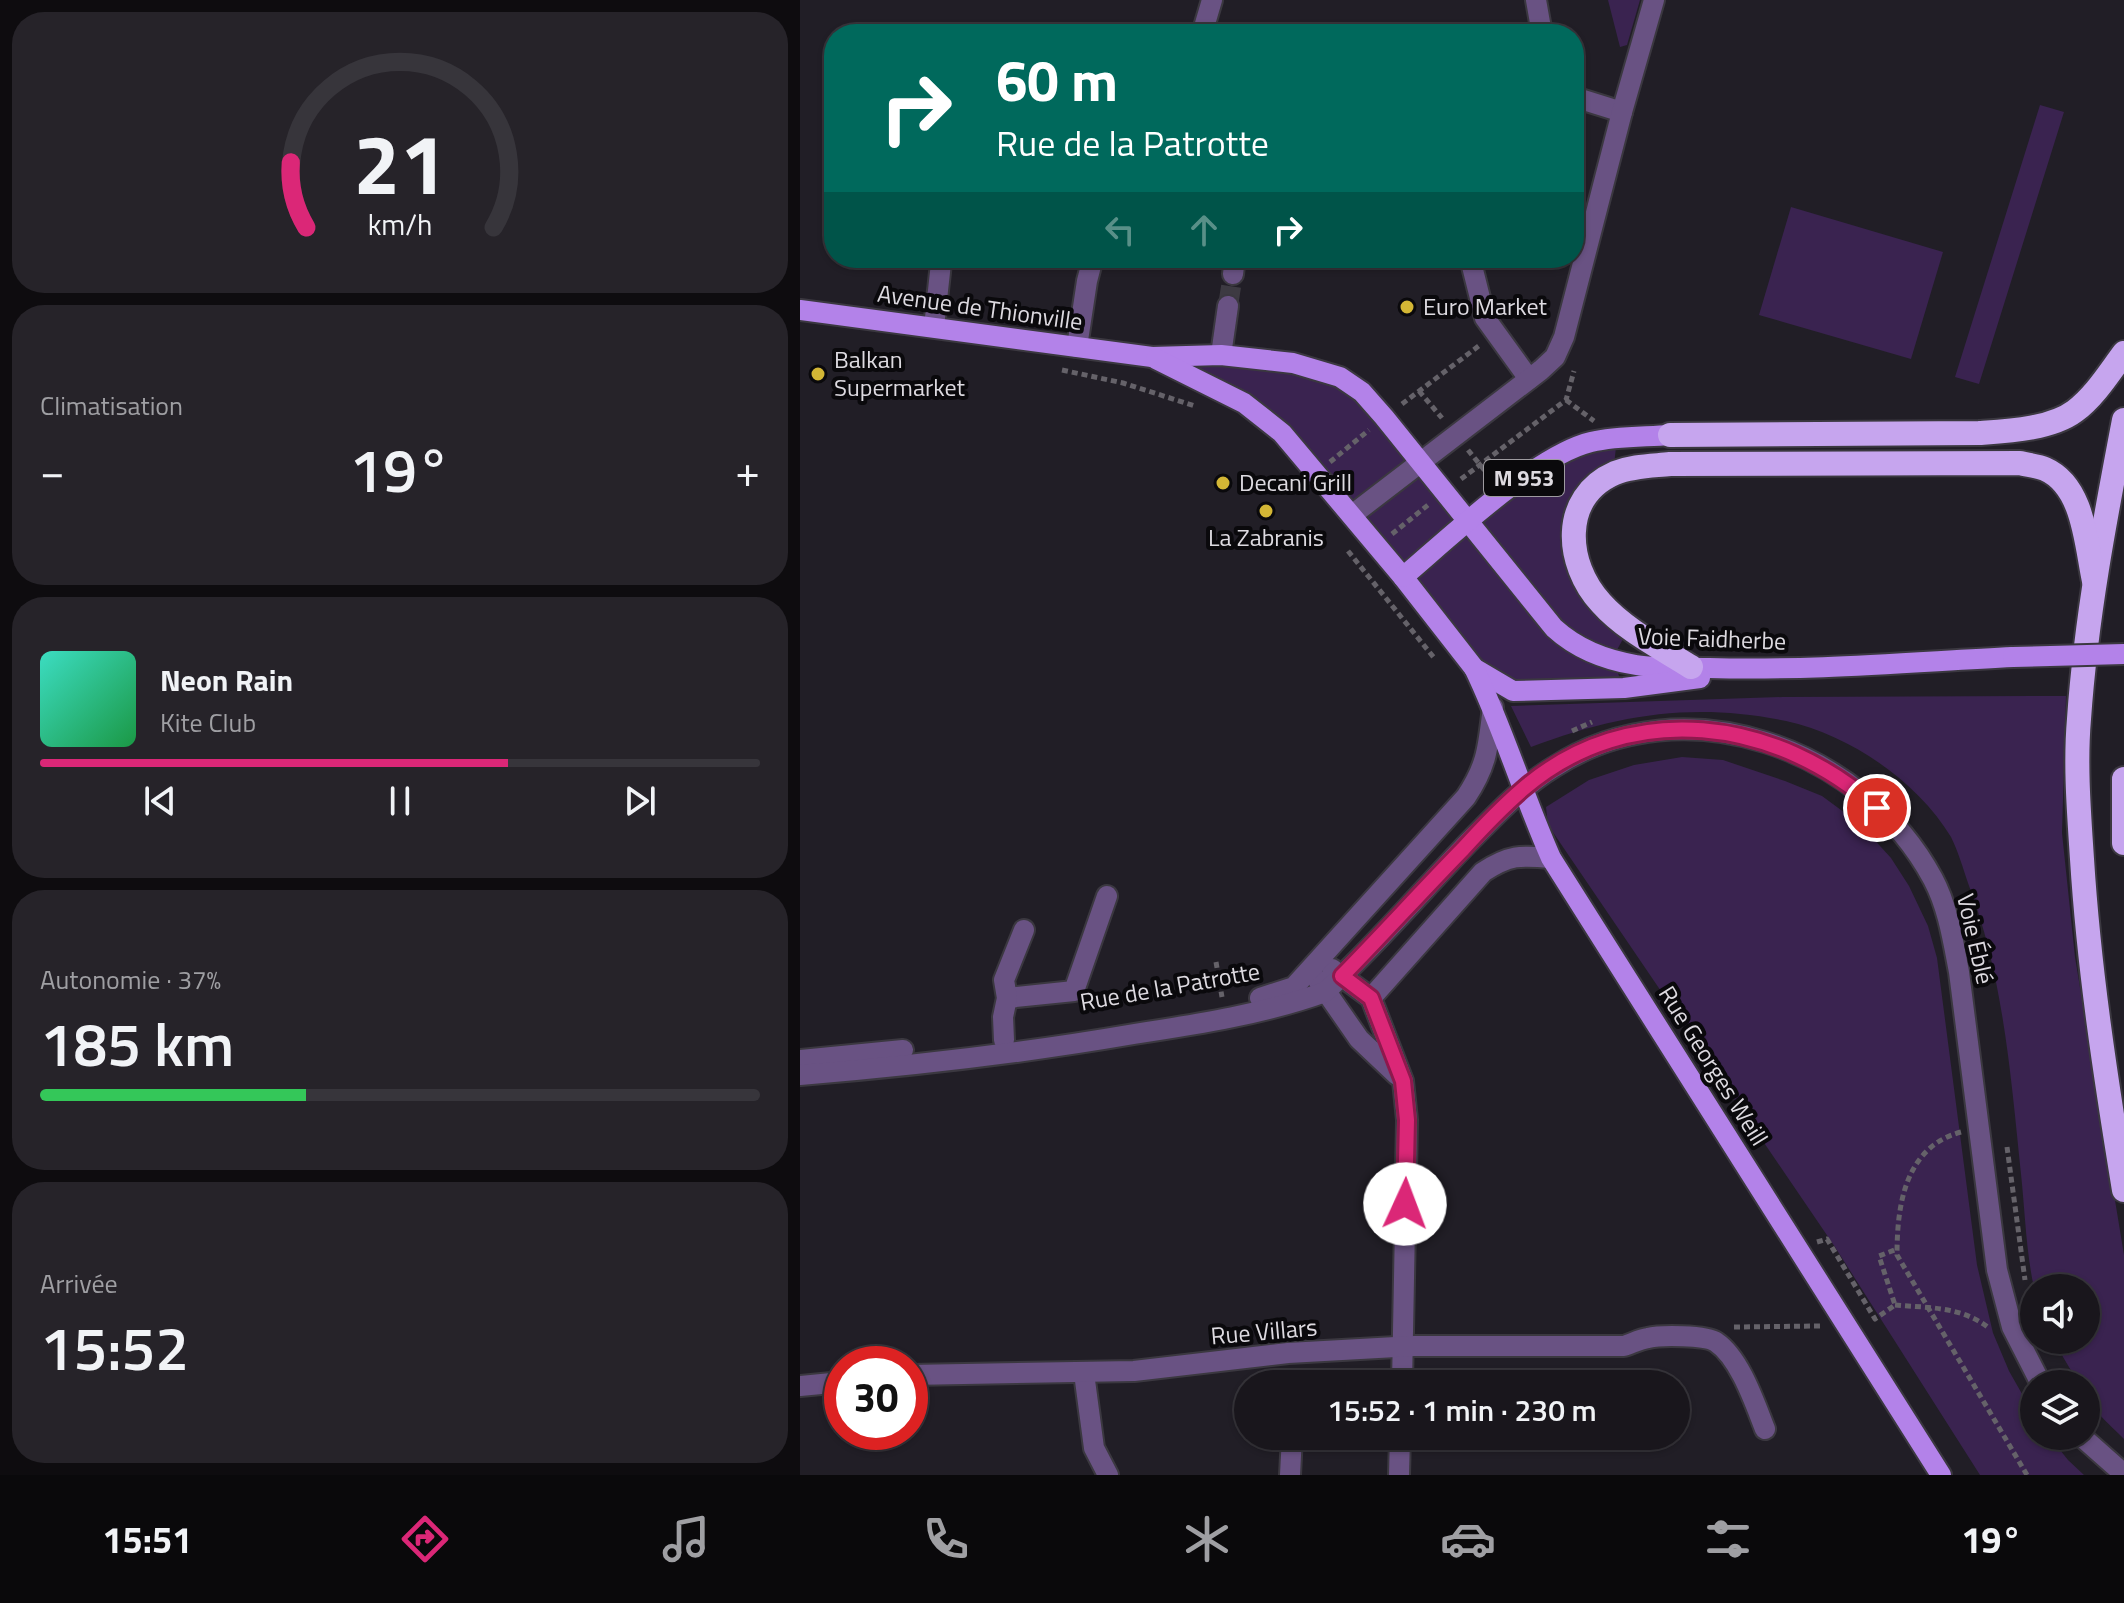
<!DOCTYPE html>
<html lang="fr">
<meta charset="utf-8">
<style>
body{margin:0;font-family:"Titillium Web",sans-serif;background:#262329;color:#f1f3f6;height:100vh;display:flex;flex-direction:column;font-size:30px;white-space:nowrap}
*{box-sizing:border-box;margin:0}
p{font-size:26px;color:#9f9fa3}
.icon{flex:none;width:44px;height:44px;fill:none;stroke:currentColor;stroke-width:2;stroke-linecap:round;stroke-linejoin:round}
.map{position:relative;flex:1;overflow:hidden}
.details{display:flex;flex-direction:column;gap:12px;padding:12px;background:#0e0c0f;width:800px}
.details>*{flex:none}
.guide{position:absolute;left:24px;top:24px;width:760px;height:244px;border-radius:32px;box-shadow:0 2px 6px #0004,0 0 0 2px #37353b;background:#00695c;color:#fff;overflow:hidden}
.tools{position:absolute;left:1220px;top:1274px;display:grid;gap:16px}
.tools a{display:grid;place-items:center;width:80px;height:80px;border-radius:50%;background:#19161c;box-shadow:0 2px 6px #0004,0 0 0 2px #37353b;font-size:40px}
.speed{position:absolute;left:24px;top:1346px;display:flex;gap:16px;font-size:40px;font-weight:700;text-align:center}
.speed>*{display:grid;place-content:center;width:104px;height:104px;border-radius:50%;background:#19161c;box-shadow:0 2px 6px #0004,0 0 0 2px #37353b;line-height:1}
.speed .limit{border:12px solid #d22;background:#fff;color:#111}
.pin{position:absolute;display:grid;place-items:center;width:68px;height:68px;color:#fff;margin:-34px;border:4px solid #fff;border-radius:50%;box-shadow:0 2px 8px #0007}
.me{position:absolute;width:88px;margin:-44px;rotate:2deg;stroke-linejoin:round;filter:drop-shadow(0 0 6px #0008)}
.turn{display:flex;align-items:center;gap:28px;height:168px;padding:0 40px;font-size:36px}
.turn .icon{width:104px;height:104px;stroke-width:2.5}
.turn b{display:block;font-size:56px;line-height:68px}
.lanes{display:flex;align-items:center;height:76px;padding:0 40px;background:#0003;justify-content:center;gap:40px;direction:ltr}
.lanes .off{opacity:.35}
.big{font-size:60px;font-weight:600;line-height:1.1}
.details .widget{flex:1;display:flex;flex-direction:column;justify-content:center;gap:12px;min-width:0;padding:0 28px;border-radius:32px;background:#262329}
.details .dial{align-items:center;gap:0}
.dial svg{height:208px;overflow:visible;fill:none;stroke:#37353b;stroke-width:7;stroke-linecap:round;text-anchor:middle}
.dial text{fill:#f1f3f6;stroke:none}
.song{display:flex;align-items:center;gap:24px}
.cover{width:96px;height:96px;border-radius:12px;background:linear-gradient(135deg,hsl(170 70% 55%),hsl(140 70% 35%))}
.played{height:8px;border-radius:4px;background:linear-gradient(90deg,#db2777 65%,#37353b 65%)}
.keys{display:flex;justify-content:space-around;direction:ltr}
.heat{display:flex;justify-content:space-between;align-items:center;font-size:44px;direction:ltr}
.charge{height:12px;border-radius:6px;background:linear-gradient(90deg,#34c759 37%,#37353b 0)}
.trip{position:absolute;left:434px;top:1370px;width:456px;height:80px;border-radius:40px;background:#19161c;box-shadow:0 2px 6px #0004,0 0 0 2px #37353b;font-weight:600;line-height:80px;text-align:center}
.tabs{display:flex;height:128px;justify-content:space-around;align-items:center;background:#0a090b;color:#9f9fa3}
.tabs .icon{width:56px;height:56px}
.tabs .selected{color:#db2777}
.tabs b{font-size:36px;color:#f1f3f6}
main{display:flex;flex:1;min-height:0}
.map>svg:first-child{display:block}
.green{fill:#3a2350}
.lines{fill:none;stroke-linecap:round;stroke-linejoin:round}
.minor-tunnel{stroke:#3d3a42;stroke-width:20;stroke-dasharray:20 10;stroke-linecap:butt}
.minor-casing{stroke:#3b3840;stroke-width:24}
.major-casing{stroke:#3b3840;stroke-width:24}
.highway-casing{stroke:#3b3840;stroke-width:28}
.path{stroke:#656269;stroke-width:5;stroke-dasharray:6 4;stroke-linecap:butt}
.minor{stroke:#695283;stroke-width:20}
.major{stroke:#b382e9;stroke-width:20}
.highway{stroke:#c6a5ee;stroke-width:24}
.major-bridge-casing{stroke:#3b3840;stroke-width:24;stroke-linecap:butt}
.major-bridge{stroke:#b382e9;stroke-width:20}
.route-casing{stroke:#8e194d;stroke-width:20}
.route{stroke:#db2777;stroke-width:14}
.poi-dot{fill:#d3b635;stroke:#0a090c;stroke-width:3}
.labels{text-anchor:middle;stroke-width:8;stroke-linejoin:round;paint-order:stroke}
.shield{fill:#0a090c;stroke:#9e9ba0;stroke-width:2}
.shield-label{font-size:22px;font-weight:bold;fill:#dddae0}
.poi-label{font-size:24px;fill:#dddae0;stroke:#0a090c;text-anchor:start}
.street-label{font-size:24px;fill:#dddae0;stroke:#0a090c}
</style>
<main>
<section class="details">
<div class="widget dial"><svg viewBox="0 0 100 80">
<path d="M14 69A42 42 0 1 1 86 69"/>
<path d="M14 69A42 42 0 0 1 8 44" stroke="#db2777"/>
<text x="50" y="56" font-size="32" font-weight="700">21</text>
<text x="50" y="72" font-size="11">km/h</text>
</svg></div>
<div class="widget"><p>Climatisation</p>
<div class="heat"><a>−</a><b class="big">19°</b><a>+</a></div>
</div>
<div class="widget">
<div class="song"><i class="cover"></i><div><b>Neon Rain</b><p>Kite Club</p></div></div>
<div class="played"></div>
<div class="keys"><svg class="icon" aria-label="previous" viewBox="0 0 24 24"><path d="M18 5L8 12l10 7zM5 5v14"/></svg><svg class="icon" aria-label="pause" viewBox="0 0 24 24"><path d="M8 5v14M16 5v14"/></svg><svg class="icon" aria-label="next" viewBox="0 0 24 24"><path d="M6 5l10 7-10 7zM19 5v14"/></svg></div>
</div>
<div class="widget"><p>Autonomie · 37%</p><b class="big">185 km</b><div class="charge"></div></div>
<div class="widget"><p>Arrivée</p><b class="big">15:52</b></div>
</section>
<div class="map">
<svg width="1324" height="1475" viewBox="0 0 1324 1475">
<rect width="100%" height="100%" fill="#211e26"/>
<!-- green -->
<g class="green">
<polygon points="808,0 840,0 827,45 820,47"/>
<polygon points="1240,105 1264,112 1179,384 1155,377"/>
<polygon points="991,207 1143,252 1111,359 959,315"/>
<polygon points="352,357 540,377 669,522 738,467 817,438 813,474 794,488 774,546 829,628 812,659 824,688 701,686 482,433"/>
<path d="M1266 696 1262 833 1275 957 1324 1255V1439C1309 1423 1286 1407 1286 1384H1279L1253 1340H1286V1288H1234C1226 1251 1225 1211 1221 1174 1211 1077 1203 974 1168 883 1163 868 1158 851 1151 837 1117 781 1050 735 986 721 895 702 818 714 731 747L711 706 983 697Z"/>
<polygon points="882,757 923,760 985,781 1022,796 1060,824 1091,858 1109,886 1128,926 1137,958 1177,1265 1193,1333 1209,1371 1234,1415 1234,1436 1249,1436 1268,1460 1284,1475 1180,1475 1035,1247 748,825 746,807 789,780 834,765"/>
</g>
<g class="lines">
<!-- minor-tunnel -->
<polyline class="minor-tunnel" points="428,306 433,274"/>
<!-- minor casing -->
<g class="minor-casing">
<g id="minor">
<polyline points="736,0 742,34"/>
<polyline points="402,34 412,0"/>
<polyline points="774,97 822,112"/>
<polyline points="670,258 685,318 729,379"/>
<polyline points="433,274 435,258"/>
<polyline points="134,327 141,263"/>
<polyline points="277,347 287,281 293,258"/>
<polyline points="421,355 428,306"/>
<polyline points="552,515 741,370 755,357 764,337 822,112 854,0"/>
<polyline points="532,969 571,998 603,1081 607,1120 602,1384"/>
<polyline points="518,980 559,1039 597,1075"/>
<polyline points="207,998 274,991 307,896"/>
<path d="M460 998 494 987 666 797C688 764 688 746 693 707"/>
<path d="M571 998 683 872C709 855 720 855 751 858"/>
<polyline points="204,1040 203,1017 207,998 204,980 224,930"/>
<polyline points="0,1060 103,1050"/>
<path d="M0 1075C111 1066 224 1053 334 1034 399 1024 464 1014 525 992 576 945 621 892 668 843 695 816 721 787 754 767 884 683 1063 748 1133 879 1148 907 1153 941 1159 972L1197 1270 1212 1327 1241 1384"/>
<polyline points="284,1373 294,1448 308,1475"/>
<path d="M110 1375 334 1371 488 1353 614 1346H824C831 1344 840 1339 848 1338 860 1335 906 1335 916 1342 940 1358 955 1404 965 1429"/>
<polyline points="0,1386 42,1382"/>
<polyline points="1281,1436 1324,1474"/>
<polyline points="490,1475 492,1436"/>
<polyline points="599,1475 600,1436"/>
</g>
</g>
<!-- major casing -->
<g class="major-casing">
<g id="major">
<path d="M0 310 352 357 421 355 493 363 540 377 562 392 584 417 754 628C777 649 805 660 836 665 860 669 884 667 909 668 1010 671 1112 662 1213 657"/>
<polyline points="356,359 444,403 482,433 603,577 674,668 713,691 824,688 900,678"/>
<path d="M603 577C648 539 736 455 791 442 816 436 844 437 870 435"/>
<path d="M674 668C704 730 723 795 751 858L1141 1475"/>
</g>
</g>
<!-- highway casing -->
<g class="highway-casing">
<g id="highway">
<path d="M1324 420C1305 519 1286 618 1279 719 1275 765 1279 813 1282 859 1289 970 1306 1080 1324 1190"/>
<path d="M870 435 1179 433C1208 431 1251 429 1275 411 1295 396 1309 373 1324 353"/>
<path d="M891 667C861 648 825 630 801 603 765 564 760 497 815 473 833 466 851 466 870 464L1220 463C1228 465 1238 466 1245 469 1284 486 1286 544 1294 581"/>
<polyline points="1324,779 1324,843"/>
</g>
</g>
<!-- path -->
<g class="path">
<polyline points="262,370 323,383 395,406"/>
<polyline points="619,391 642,418"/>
<polyline points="766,400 794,421"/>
<polyline points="602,404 680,345"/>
<polyline points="668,450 690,477"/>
<polyline points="530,462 569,430"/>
<polyline points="661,479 766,400 774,371"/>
<polyline points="592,534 628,505"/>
<polyline points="548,551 635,659"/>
<polyline points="772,731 792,722"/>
<polyline points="416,962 422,997"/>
<path d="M1161 1132C1105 1147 1097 1205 1097 1255L1227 1475"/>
<polyline points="1207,1147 1225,1280"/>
<polyline points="1017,1242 1027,1239 1075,1319 1095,1305 1079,1256 1097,1249"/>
<path d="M1095 1305C1128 1308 1161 1306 1189 1328"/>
<polyline points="934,1327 1020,1326"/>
</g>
<!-- minor -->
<use href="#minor" class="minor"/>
<!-- major -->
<use href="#major" class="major"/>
<!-- highway -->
<use href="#highway" class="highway"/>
<!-- major-bridge casing -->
<g class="major-bridge-casing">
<polyline id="major-bridge" points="1213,657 1324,654"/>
</g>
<!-- major-bridge -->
<use href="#major-bridge" class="major-bridge"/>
</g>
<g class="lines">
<!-- route casing -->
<g class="route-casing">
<path id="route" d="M605 1204 607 1120 603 1081 571 998 542 976C583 934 622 891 663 849 682 828 702 807 723 789 830 697 977 718 1077 808"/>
</g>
<!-- route -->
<use href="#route" class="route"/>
</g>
<!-- markers -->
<g class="poi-dot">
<circle cx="607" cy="307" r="8"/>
<circle cx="18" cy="374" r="8"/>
<circle cx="423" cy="483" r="8"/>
<circle cx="466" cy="511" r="8"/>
</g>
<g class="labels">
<!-- shield labels -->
<rect class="shield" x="684" y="460" width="80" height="36" rx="6"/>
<g class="shield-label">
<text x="724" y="486">M 953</text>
</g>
<!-- poi labels -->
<g class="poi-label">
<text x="623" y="315">Euro Market</text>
<text x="34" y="368">Balkan<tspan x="34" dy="28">Supermarket</tspan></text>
<text x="439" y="491">Decani Grill</text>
<text x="466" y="546" text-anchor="middle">La Zabranis</text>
</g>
<!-- street labels -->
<g class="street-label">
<text transform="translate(180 308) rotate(8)" y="8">Avenue de Thionville</text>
<text transform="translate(912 639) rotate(2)" y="8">Voie Faidherbe</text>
<text transform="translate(1175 939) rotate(77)" y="8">Voie Éblé</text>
<text transform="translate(370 987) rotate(-10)" y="8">Rue de la Patrotte</text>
<text transform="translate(913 1066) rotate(58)" y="8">Rue Georges Weill</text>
<text transform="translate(464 1332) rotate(-5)" y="8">Rue Villars</text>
</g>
</g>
</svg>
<div class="tools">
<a><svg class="icon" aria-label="sound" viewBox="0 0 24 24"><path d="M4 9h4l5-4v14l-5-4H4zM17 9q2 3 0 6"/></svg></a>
<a><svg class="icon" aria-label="layers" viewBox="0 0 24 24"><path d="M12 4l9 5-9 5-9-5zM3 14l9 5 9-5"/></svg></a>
</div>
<div class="speed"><div class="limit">30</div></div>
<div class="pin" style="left:1077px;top:808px;background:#d93025"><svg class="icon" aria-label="arrive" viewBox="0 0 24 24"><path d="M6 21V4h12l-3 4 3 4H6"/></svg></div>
<svg class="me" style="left:605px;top:1204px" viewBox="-20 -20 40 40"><circle r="19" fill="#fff"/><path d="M0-13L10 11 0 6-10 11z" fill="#db2777"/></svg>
<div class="trip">15:52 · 1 min · 230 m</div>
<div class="guide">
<div class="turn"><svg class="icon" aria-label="right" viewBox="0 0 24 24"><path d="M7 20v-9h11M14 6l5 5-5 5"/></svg><div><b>60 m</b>Rue de la Patrotte</div></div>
<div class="lanes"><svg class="icon off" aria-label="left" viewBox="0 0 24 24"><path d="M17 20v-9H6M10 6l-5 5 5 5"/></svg><svg class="icon off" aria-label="ahead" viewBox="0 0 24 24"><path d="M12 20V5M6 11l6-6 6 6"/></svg><svg class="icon" aria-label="right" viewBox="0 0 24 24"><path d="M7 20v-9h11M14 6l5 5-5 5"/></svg></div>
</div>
</div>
</main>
<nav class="tabs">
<b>15:51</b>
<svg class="icon selected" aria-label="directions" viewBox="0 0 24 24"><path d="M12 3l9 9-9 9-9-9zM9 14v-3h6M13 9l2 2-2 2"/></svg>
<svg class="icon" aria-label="music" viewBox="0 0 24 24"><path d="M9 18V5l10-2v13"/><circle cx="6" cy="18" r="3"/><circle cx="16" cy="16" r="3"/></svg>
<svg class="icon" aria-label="phone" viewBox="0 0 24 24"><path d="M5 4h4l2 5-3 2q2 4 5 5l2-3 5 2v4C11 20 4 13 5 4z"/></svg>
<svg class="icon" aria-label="climate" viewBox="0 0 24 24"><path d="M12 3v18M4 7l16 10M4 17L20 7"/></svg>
<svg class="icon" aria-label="car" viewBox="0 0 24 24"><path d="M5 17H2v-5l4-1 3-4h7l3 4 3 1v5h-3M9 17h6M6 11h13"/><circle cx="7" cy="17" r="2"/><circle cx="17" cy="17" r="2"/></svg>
<svg class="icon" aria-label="filters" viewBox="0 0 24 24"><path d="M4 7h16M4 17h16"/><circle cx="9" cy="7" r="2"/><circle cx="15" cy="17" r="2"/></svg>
<b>19°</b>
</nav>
